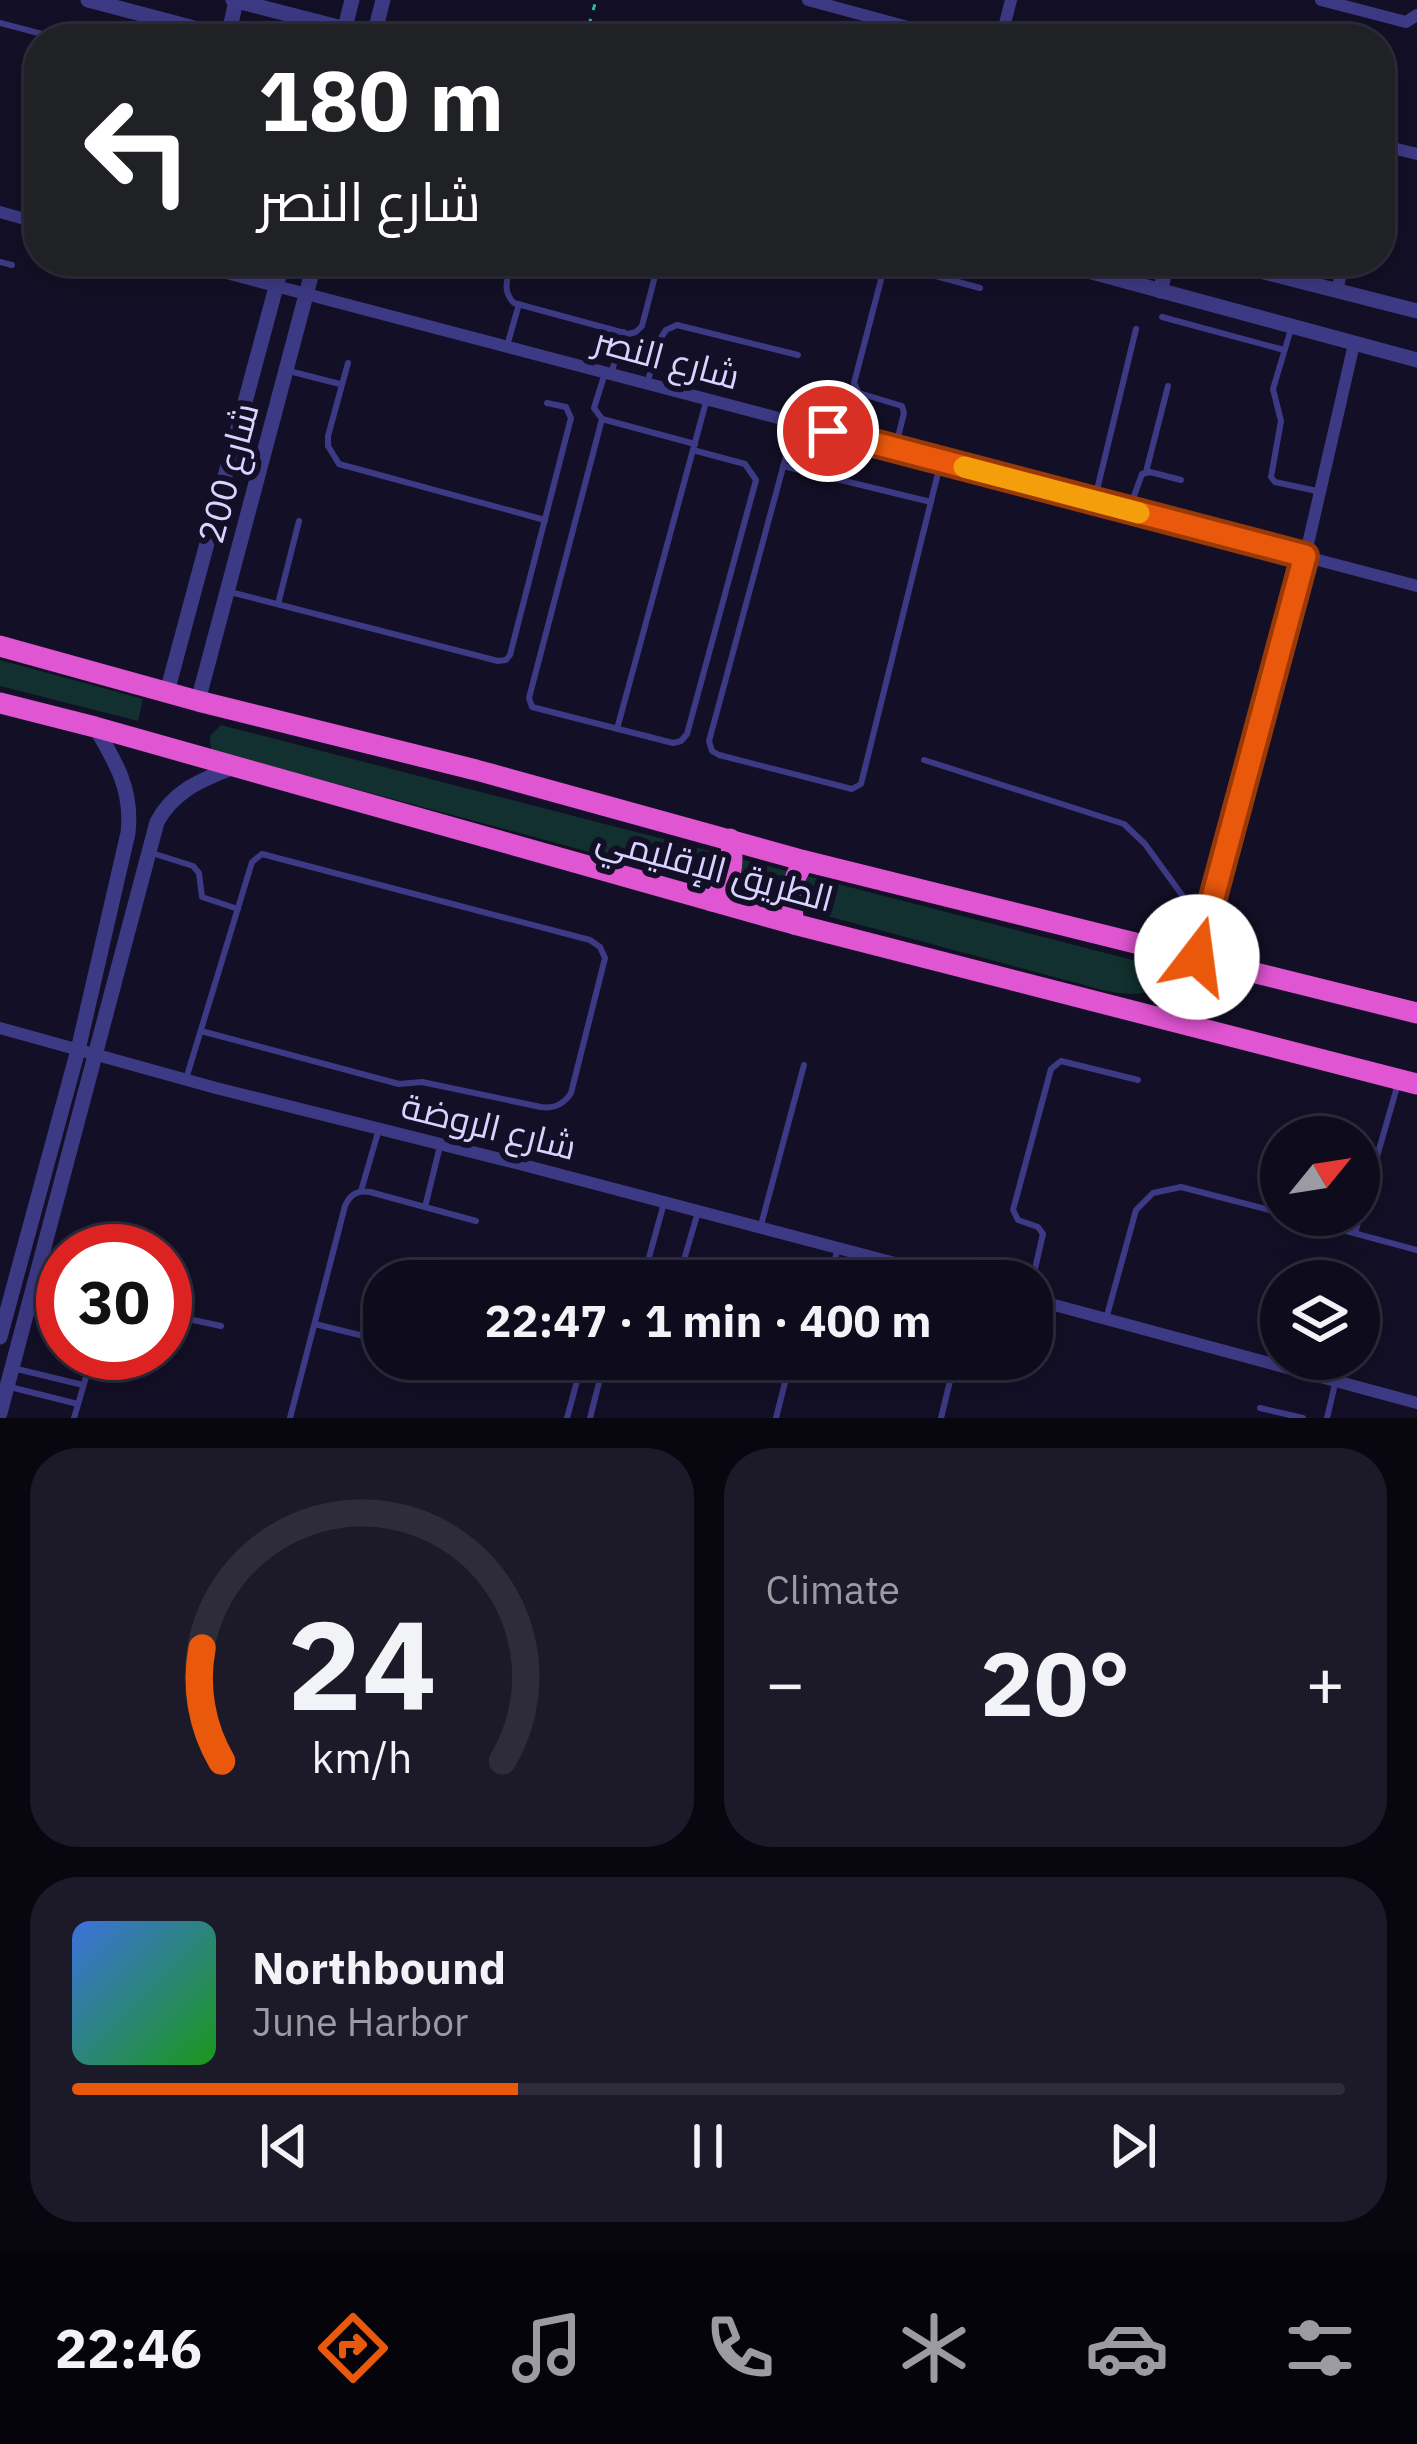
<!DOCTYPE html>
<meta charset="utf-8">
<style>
body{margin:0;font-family:"IBM Plex Sans",Cairo,sans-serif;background:#1c1929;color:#f1f3f6;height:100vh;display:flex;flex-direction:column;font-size:45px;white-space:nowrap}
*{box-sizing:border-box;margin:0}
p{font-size:39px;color:#9b9ba3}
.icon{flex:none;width:66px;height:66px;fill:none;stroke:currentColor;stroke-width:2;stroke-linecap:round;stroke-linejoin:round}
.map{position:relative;height:1418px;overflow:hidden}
.sheet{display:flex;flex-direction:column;gap:30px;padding:30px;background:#08060f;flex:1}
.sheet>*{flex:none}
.banner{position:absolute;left:24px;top:24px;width:1371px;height:252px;border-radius:48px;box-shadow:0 6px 30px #0003,0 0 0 3px #2e2b3b;background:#202124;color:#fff;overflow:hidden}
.needle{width:78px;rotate:60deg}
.tools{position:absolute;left:1260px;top:1116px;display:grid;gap:24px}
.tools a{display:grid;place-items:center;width:120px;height:120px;border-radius:50%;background:#0e0b1c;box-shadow:0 6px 30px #0003,0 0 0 3px #2e2b3b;font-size:60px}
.speed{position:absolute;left:36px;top:1224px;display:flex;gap:24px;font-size:60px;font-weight:700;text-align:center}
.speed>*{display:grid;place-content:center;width:156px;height:156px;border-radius:50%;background:#0e0b1c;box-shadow:0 6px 30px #0003,0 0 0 3px #2e2b3b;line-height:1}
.speed .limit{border:18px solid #d22;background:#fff;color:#111}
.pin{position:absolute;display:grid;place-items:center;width:102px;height:102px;color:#fff;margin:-51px;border:6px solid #fff;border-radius:50%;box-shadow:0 3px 12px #0007}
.me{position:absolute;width:132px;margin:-66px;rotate:15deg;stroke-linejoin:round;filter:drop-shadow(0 0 9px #0008)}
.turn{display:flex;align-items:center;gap:42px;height:252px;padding:0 36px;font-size:54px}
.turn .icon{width:156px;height:156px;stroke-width:2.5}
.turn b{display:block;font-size:84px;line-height:102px}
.big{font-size:90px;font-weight:800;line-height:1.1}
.sheet .card{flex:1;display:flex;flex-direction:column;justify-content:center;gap:18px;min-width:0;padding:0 42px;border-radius:48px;background:#1c1929}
.sheet .dial{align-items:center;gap:0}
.dial svg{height:312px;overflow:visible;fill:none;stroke:#2e2b3b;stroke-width:7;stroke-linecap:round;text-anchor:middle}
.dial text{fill:#f1f3f6;stroke:none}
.song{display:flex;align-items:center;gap:36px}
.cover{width:144px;height:144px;border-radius:18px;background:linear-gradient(135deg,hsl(220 70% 55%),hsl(120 70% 35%))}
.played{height:12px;border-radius:6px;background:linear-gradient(90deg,#ea580c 35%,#2e2b3b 35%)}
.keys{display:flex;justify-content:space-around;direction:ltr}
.heat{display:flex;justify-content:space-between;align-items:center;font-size:66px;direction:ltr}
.sheet .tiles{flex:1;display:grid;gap:30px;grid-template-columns:1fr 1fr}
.card:last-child{grid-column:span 2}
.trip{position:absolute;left:363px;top:1260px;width:690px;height:120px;border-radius:48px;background:#0e0b1c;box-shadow:0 6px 30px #0003,0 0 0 3px #2e2b3b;font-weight:800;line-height:120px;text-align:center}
.menu{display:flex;height:192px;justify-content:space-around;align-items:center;background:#06040b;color:#9b9ba3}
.menu .icon{width:84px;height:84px}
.menu .current{color:#ea580c}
.menu b{font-size:54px;color:#f1f3f6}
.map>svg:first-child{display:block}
.green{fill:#12302f}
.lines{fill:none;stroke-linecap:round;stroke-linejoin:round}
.path{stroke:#2fb8b0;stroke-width:3;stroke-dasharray:6 9;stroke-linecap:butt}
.service{stroke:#3d3a85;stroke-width:6}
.minor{stroke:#3d3a85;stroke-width:12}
.tertiary{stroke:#3d3a85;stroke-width:15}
.trunk{stroke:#e055d1;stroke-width:21}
.route-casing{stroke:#983908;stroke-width:30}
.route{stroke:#ea580c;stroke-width:21}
.slow{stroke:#f59e0b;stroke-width:21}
.labels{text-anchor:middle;stroke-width:12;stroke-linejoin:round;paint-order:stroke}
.street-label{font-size:36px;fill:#d9d4ff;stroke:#130f26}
</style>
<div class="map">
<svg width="1417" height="1418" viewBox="0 0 1417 1418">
<rect width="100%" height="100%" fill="#130f26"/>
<!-- green -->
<g class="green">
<polygon points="0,660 143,699 138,721 0,686"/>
<path d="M221 725 1156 966 1160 971V985C1136 1005 1093 986 1065 980L211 750 210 736Z"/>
</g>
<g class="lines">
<!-- path -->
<g class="path">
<polyline points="585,39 596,0"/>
<polyline points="1165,997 1171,972"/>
<polyline points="1195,1010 1202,979"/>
</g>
<!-- service -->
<g class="service">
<polyline points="0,23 61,39"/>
<path d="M512 261C508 277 501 290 514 303L628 334 636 332 642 326 659 261"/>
<polyline points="525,261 573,274 579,271 583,261"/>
<polyline points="0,262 12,265"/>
<polyline points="941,277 945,261"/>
<polyline points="1162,317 1284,350"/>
<polyline points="1291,329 1273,389 1281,421 1271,477 1275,482 1317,491"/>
<polyline points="507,346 519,304"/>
<polyline points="348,363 328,436 328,446 339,464 545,520"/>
<polyline points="289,371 340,384"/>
<polyline points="612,371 623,332"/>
<polyline points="605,373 594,408 602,419 529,698 532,707 673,743 681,741 687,734 756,480 745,464 693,450"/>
<polyline points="648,380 662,336 666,330 677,325 798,355"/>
<polyline points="602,419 695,444"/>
<polyline points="795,423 709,741 712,751 719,755 852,789 861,784 941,461"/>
<polyline points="895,449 904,413 902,406 859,393 854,383 883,272 889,265 895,265 980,288"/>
<polyline points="783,466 931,502"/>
<polyline points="1146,472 1168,386"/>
<polyline points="1095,498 1136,329"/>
<polyline points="1130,507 1142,474 1150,472 1181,480"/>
<polyline points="230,592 498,661 506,660 510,655 571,418 566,407 547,403"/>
<polyline points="278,604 299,521"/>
<polyline points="617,729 706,402"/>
<polyline points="924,760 1124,824 1145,844 1203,924"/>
<polyline points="152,853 193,866 199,873 202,897 238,909"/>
<path d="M186 1079 252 862 262 854 590 940 600 947 605 958 571 1093C564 1104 554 1109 541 1107L422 1082 399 1084 201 1031"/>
<polyline points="361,1191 379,1129"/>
<polyline points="425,1207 440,1146"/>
<polyline points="1287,1215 1417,1250"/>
<polyline points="761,1225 804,1065"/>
<polyline points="1355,1233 1397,1087"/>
<polyline points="645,1272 664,1203"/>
<polyline points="678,1280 698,1212"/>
<polyline points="604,1281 606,1274"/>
<path d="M628 1281C644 1267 659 1275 677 1280"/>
<polyline points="829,1281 838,1248"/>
<polyline points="866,1281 873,1258"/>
<polyline points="1032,1282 1043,1234 1038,1227 1018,1220 1013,1210 1051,1069 1061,1061 1138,1080"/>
<polyline points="37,1286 63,1292"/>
<polyline points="165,1314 221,1326"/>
<polyline points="1106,1319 1136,1210 1153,1193 1181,1187 1281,1213"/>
<polyline points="315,1324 384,1341"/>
<polyline points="17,1369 83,1385"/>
<polyline points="10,1387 78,1404"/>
<polyline points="1260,1408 1303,1418"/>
<polyline points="74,1418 93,1353"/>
<path d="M290 1418 345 1206C350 1194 358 1190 370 1192L476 1221"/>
<polyline points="567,1418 583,1359"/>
<polyline points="590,1418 605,1359"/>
<polyline points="776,1418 791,1359"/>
<polyline points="941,1418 952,1373 948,1359"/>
<polyline points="1327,1418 1335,1384"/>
</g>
<!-- minor -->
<g class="minor">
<polyline points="808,0 952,39"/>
<polyline points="1321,0 1406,22 1417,15"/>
<polyline points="1001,39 1011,0"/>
<polyline points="1380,145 1417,154"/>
<polyline points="0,212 39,223"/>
<polyline points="181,261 1417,586"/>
<polyline points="1337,290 1344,261"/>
<polyline points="1197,957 1305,557 1354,344"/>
<polyline points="0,1028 216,1088 516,1163 963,1281"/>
<polyline points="1032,1299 1417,1403"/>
</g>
<!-- tertiary -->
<g class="tertiary">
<polyline points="88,0 236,39"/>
<polyline points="233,0 385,39"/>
<polyline points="228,37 236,1"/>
<polyline points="342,39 352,0"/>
<polyline points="373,39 383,0"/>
<polyline points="1051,261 1417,360"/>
<polyline points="1221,261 1417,311"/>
<polyline points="1160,291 1168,261"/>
<polyline points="167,692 283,261"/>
<polyline points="198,701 315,261"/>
<path d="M0 1337 78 1050 128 833C133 791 116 762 95 727"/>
<path d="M0 1413 157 822C174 790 202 780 234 767"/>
</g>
<!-- trunk -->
<g class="trunk">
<polyline points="0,646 198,701 476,770 805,861 1417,1013"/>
<polyline points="0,703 95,727 794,924 1417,1084"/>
<path d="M712 901C732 881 735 866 730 839"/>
<path d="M794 924C790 899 789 882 805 861"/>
</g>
</g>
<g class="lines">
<!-- route casing -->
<g class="route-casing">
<polyline id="route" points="828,431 1305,556 1197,957"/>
</g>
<!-- route -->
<use href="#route" class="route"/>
<!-- slow -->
<polyline class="slow" points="964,467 1139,513"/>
</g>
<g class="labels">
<!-- street labels -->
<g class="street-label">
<text transform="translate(667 358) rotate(15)" y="13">شارع النصر</text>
<text transform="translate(228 473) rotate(-75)" y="13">شارع 200</text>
<text transform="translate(715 868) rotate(15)" y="13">الطريق الإقليمي</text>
<text transform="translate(489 1126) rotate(14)" y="13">شارع الروضة</text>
</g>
</g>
</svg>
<div class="tools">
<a><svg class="needle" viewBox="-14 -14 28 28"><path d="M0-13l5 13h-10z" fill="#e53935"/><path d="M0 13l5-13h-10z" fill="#9b9ba3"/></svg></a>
<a><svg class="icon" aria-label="layers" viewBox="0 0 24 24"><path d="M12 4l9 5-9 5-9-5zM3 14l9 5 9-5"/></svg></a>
</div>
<div class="speed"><div class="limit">30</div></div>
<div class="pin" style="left:828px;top:431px;background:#d93025"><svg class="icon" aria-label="arrive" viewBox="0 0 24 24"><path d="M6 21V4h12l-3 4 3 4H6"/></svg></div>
<svg class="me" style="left:1197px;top:957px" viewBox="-20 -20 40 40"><circle r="19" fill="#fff"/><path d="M0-13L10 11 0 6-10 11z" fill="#ea580c"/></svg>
<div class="trip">22:47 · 1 min · 400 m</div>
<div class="banner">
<div class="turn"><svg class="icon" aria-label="left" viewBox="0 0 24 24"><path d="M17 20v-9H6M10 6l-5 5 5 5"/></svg><div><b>180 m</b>شارع النصر</div></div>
</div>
</div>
<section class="sheet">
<div class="tiles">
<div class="card dial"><svg viewBox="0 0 100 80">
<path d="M14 69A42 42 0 1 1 86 69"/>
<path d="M14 69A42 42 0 0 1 9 40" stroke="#ea580c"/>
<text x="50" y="56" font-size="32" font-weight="700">24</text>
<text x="50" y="72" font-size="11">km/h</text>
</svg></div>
<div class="card"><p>Climate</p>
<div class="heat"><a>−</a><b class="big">20°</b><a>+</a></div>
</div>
<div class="card">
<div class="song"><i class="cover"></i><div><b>Northbound</b><p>June Harbor</p></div></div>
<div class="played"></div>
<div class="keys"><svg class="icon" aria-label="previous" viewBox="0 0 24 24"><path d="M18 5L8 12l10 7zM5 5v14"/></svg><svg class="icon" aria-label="pause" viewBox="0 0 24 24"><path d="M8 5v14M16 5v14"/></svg><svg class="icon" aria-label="next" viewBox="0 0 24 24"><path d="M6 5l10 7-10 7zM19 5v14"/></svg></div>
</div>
</div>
</section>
<nav class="menu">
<b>22:46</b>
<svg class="icon current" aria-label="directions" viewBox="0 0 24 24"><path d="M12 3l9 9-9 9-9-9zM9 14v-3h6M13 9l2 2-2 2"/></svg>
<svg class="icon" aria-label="music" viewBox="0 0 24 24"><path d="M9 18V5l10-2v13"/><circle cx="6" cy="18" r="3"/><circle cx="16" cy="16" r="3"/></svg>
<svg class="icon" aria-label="phone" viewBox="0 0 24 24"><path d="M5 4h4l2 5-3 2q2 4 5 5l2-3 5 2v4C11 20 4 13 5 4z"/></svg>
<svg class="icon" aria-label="climate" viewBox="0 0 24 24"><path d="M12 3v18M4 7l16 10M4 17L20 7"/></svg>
<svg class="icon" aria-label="car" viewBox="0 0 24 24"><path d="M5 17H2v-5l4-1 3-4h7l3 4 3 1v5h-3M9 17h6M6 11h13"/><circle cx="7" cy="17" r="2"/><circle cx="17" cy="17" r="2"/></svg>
<svg class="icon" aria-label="filters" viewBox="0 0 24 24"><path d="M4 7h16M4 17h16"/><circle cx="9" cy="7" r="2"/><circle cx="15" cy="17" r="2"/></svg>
</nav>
